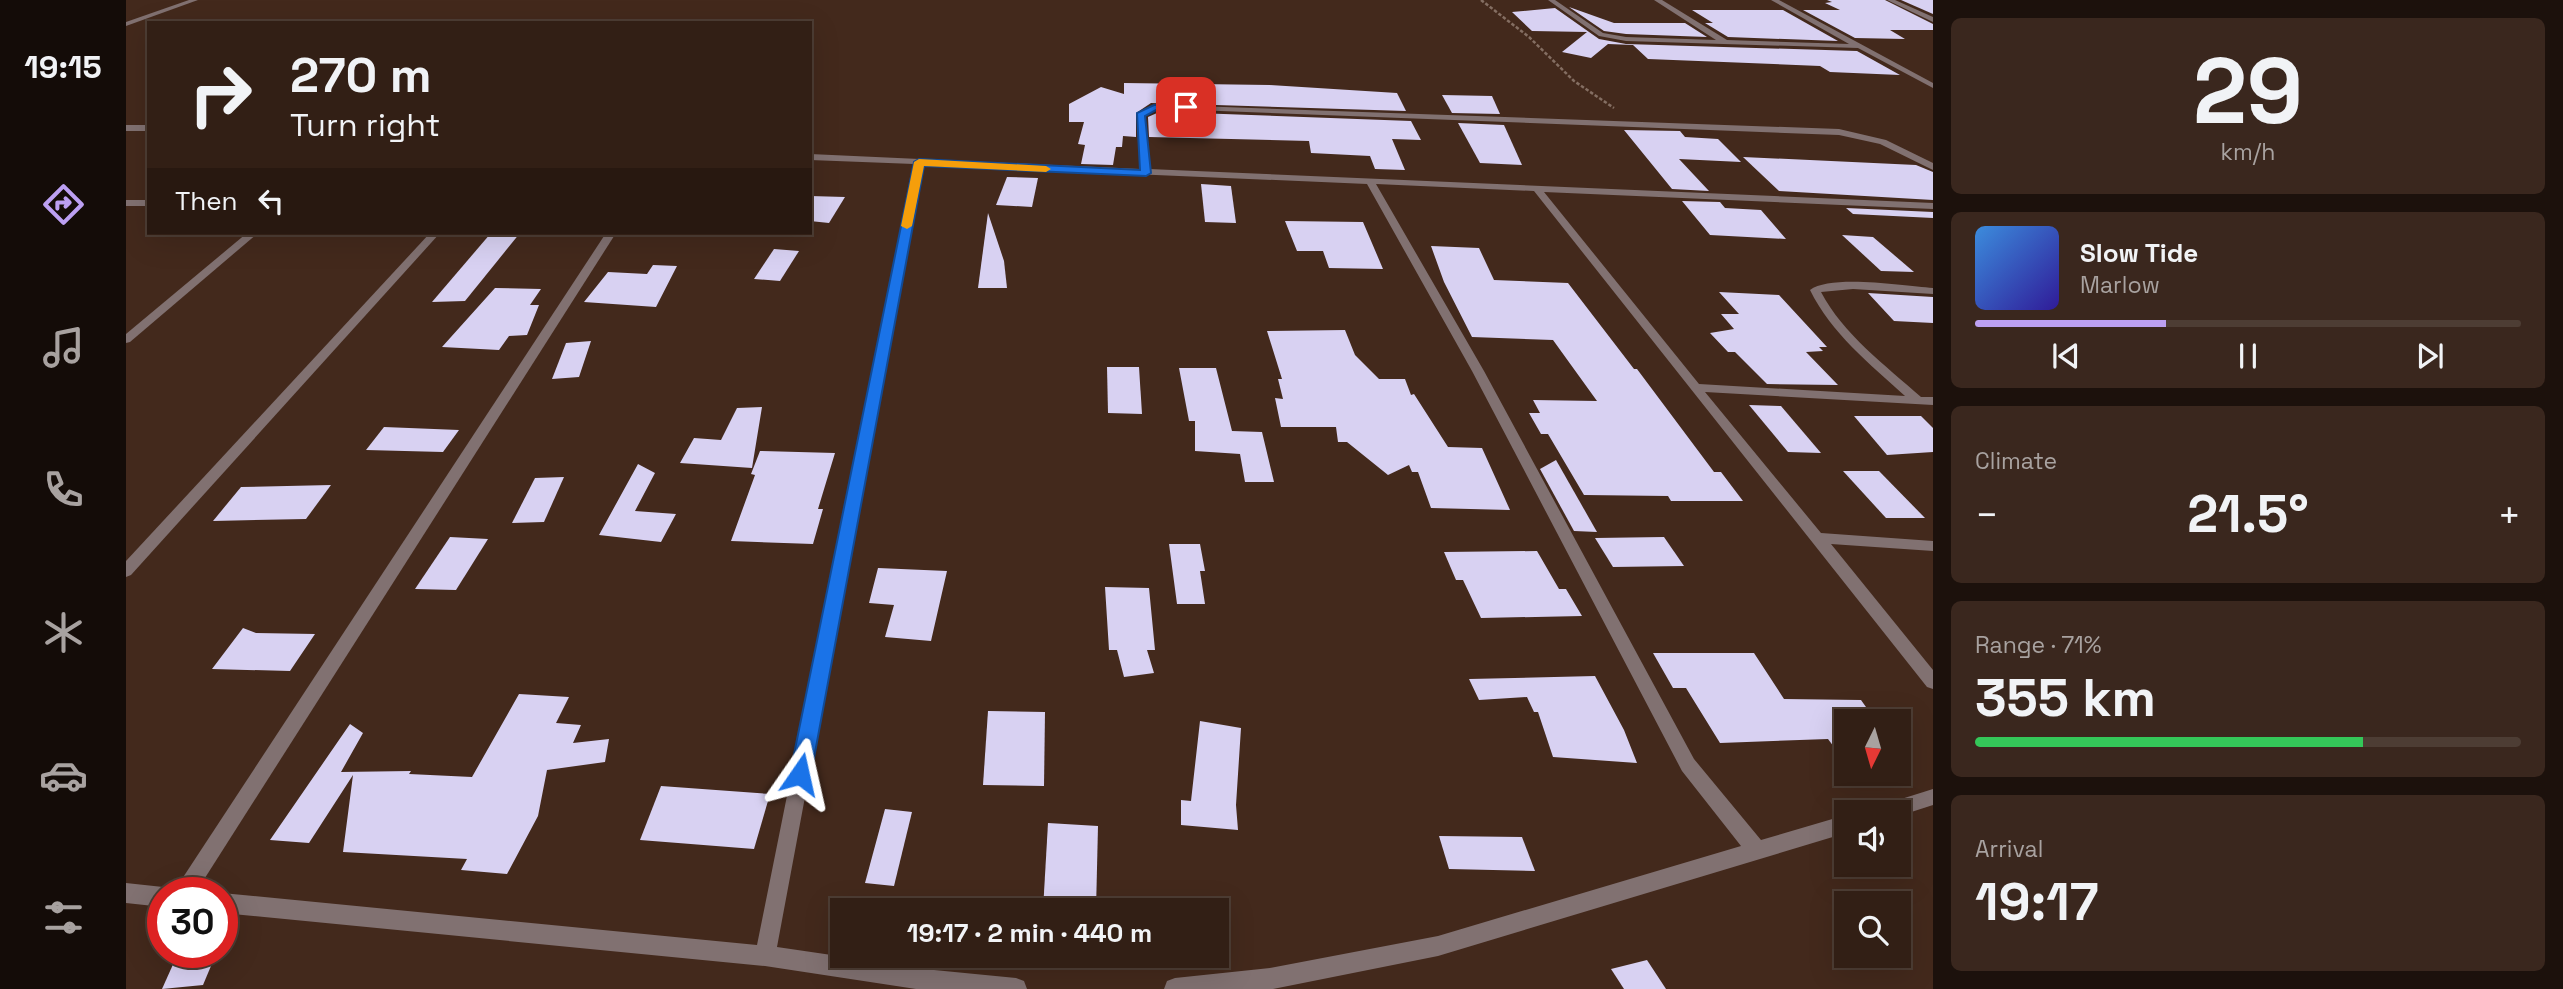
<!DOCTYPE html>
<meta charset="utf-8">
<style>
body{margin:0;font-family:"Space Grotesk",sans-serif;background:#3a271e;color:#f1f3f6;height:100vh;display:flex;flex-direction:column;font-size:26px;white-space:nowrap}
*{box-sizing:border-box;margin:0}
p{font-size:23px;color:#a8a2a0}
.icon{flex:none;width:38px;height:38px;fill:none;stroke:currentColor;stroke-width:2;stroke-linecap:round;stroke-linejoin:round}
.map{position:relative;flex:1;overflow:hidden}
.details{display:flex;flex-direction:column;gap:18px;padding:18px;background:#1c110c;width:630px}
.details>*{flex:none}
.hud{position:absolute;left:21px;top:21px;width:665px;height:214px;border-radius:0px;box-shadow:0 7px 28px #0002,0 0 0 2px #4d3d34;background:#321f15;color:#f1f3f6;overflow:hidden}
.needle{width:46px;rotate:185deg}
.buttons{position:absolute;left:1708px;top:709px;display:grid;gap:14px}
.buttons a{display:grid;place-items:center;width:77px;height:77px;border-radius:0px;background:#321f15;box-shadow:0 7px 28px #0002,0 0 0 2px #4d3d34;font-size:35px}
.speed{position:absolute;left:21px;top:877px;display:flex;gap:14px;font-size:35px;font-weight:700;text-align:center}
.speed>*{display:grid;place-content:center;width:91px;height:91px;border-radius:50%;background:#321f15;box-shadow:0 7px 28px #0002,0 0 0 2px #4d3d34;line-height:1}
.speed .limit{border:10px solid #d22;background:#fff;color:#111}
.pin{position:absolute;display:grid;place-items:center;width:60px;height:60px;color:#fff;margin:-30px;border-radius:14px;box-shadow:0 4px 10px #0006}
.me{position:absolute;width:77px;margin:-38px;rotate:11deg;stroke-linejoin:round;filter:drop-shadow(0 0 5px #0008)}
.turn{display:flex;align-items:center;gap:24px;height:147px;padding:0 28px;font-size:32px}
.turn .icon{width:91px;height:91px;stroke-width:2.5}
.turn b{display:block;font-size:49px;line-height:60px}
.then{display:flex;align-items:center;height:66px;padding:0 28px;background:#0003;gap:14px;font-size:26px}
.big{font-size:52px;font-weight:700;line-height:1.1}
.details .tile{flex:1;display:flex;flex-direction:column;justify-content:center;gap:10px;min-width:0;padding:0 24px;border-radius:10px;background:#3a271e}
.details .dial{align-items:center;gap:0}
.dial b{font-size:91px;line-height:1}
.song{display:flex;align-items:center;gap:21px}
.cover{width:84px;height:84px;border-radius:10px;background:linear-gradient(135deg,hsl(210 70% 55%),hsl(250 70% 35%))}
.played{height:7px;border-radius:4px;background:linear-gradient(90deg,#bca0f2 35%,#4d3d34 35%)}
.keys{display:flex;justify-content:space-around;direction:ltr}
.heat{display:flex;justify-content:space-between;align-items:center;font-size:38px;direction:ltr}
.charge{height:10px;border-radius:5px;background:linear-gradient(90deg,#34c759 71%,#4d3d34 0)}
.trip{position:absolute;left:704px;top:898px;width:399px;height:70px;border-radius:0px;background:#321f15;box-shadow:0 7px 28px #0002,0 0 0 2px #4d3d34;font-weight:700;line-height:70px;text-align:center}
main{display:flex;flex:1;min-height:0}
.tab-bar{display:flex;flex-direction:column;width:126px;justify-content:space-around;align-items:center;background:#140c08;color:#a8a2a0}
.tab-bar .icon{width:49px;height:49px}
.tab-bar .active{color:#bca0f2}
.tab-bar b{font-size:32px;color:#f1f3f6}
.map>svg:first-child{display:block}
.building{fill:#d8d1f2}
.lines{fill:none;stroke-linecap:round;stroke-linejoin:round}
.path{stroke:#846e62;stroke-width:2.5;stroke-dasharray:3.5 2;stroke-linecap:butt}
.street{fill:#817171;fill-rule:evenodd}
.route{fill:#1a73e8;stroke:#114b97;stroke-width:2}
.slow{fill:#f59e0b}
</style>
<main>
<nav class="tab-bar">
<b>19:15</b>
<svg class="icon active" aria-label="directions" viewBox="0 0 24 24"><path d="M12 3l9 9-9 9-9-9zM9 14v-3h6M13 9l2 2-2 2"/></svg>
<svg class="icon" aria-label="music" viewBox="0 0 24 24"><path d="M9 18V5l10-2v13"/><circle cx="6" cy="18" r="3"/><circle cx="16" cy="16" r="3"/></svg>
<svg class="icon" aria-label="phone" viewBox="0 0 24 24"><path d="M5 4h4l2 5-3 2q2 4 5 5l2-3 5 2v4C11 20 4 13 5 4z"/></svg>
<svg class="icon" aria-label="climate" viewBox="0 0 24 24"><path d="M12 3v18M4 7l16 10M4 17L20 7"/></svg>
<svg class="icon" aria-label="car" viewBox="0 0 24 24"><path d="M5 17H2v-5l4-1 3-4h7l3 4 3 1v5h-3M9 17h6M6 11h13"/><circle cx="7" cy="17" r="2"/><circle cx="17" cy="17" r="2"/></svg>
<svg class="icon" aria-label="filters" viewBox="0 0 24 24"><path d="M4 7h16M4 17h16"/><circle cx="9" cy="7" r="2"/><circle cx="15" cy="17" r="2"/></svg>
</nav>
<div class="map">
<svg width="1807" height="989" viewBox="0 0 1807 989">
<rect width="100%" height="100%" fill="#43291c"/>
<!-- building -->
<g class="building">
<polygon points="1701,0 1759,0 1807,24 1807,30 1764,30 1779,39 1729,38 1677,10 1714,10 1699,3 1706,2"/>
<polygon points="1775,0 1807,0 1807,14"/>
<polygon points="1443,7 1488,23 1559,23 1581,37 1500,34 1478,31"/>
<polygon points="1429,8 1473,39 1500,44 1731,51 1774,75 1704,72 1694,66 1522,59 1507,45 1482,44 1465,58 1436,52 1461,32 1406,31 1386,12"/>
<polygon points="1566,10 1657,10 1712,41 1602,37 1579,23 1587,23"/>
<polygon points="998,83 1144,85 1271,93 1280,111 1025,103 1010,113 1010,137 997,136 996,147 990,147 987,165 955,164 959,145 952,144 958,122 943,122 943,104 975,87 998,94"/>
<polygon points="1316,95 1366,96 1374,114 1326,113"/>
<polygon points="1042,112 1285,121 1295,140 1266,139 1279,170 1249,169 1244,156 1185,153 1183,141 1023,137 1022,117 1031,113"/>
<polygon points="1332,123 1378,125 1396,165 1354,163"/>
<polygon points="1498,130 1554,131 1559,137 1592,139 1615,162 1553,159 1583,191 1546,189"/>
<polygon points="1617,157 1790,165 1807,172 1807,200 1653,191"/>
<polygon points="881,177 912,178 906,207 870,205"/>
<polygon points="1075,184 1105,186 1110,223 1079,222"/>
<polygon points="684,196 719,197 703,223 684,221"/>
<polygon points="1556,201 1594,202 1599,208 1635,210 1660,239 1584,235"/>
<polygon points="1720,208 1807,212 1807,218 1727,214"/>
<polygon points="862,213 878,261 881,288 852,288"/>
<polygon points="1159,221 1237,222 1257,269 1203,268 1197,251 1171,251"/>
<polygon points="365,233 394,233 339,301 306,302"/>
<polygon points="1716,235 1747,237 1788,272 1755,271"/>
<polygon points="1305,246 1353,248 1368,280 1442,283 1508,369 1511,369 1588,472 1595,472 1617,501 1545,501 1542,496 1458,495 1422,434 1415,434 1403,413 1414,413 1407,400 1471,401 1427,340 1346,337 1318,282"/>
<polygon points="648,249 673,251 654,281 628,279"/>
<polygon points="527,265 551,266 530,307 458,302 482,272 521,274"/>
<polygon points="369,288 415,289 404,305 413,305 401,335 383,336 373,350 316,347"/>
<polygon points="1593,292 1653,295 1701,347 1693,347 1697,351 1680,352 1712,385 1641,384 1609,352 1602,352 1584,333 1608,329 1595,314 1613,314"/>
<polygon points="1742,293 1807,297 1807,323 1768,321"/>
<polygon points="1219,330 1229,355 1253,379 1279,379 1285,395 1288,394 1322,447 1356,448 1384,510 1305,508 1292,472 1286,472 1283,465 1262,475 1221,442 1212,442 1210,427 1155,427 1149,398 1157,399 1152,379 1156,379 1141,331"/>
<polygon points="465,341 453,377 426,379 440,343"/>
<polygon points="981,367 1013,367 1016,414 982,413"/>
<polygon points="1053,368 1090,368 1106,431 1136,432 1148,482 1119,482 1114,454 1069,451 1069,421 1063,421"/>
<polygon points="1623,405 1655,406 1695,453 1662,452"/>
<polygon points="636,407 626,468 554,463 568,438 595,440 611,408"/>
<polygon points="1728,416 1795,416 1807,428 1807,452 1761,455"/>
<polygon points="258,427 333,430 317,452 240,450"/>
<polygon points="634,451 709,453 692,509 697,509 687,544 605,541 629,475 625,474"/>
<polygon points="1430,460 1471,532 1448,531 1414,469"/>
<polygon points="512,464 529,473 509,511 550,514 535,542 473,535"/>
<polygon points="1717,471 1753,471 1799,518 1760,518"/>
<polygon points="438,477 418,522 386,523 409,478"/>
<polygon points="205,485 180,519 87,521 115,487"/>
<polygon points="324,537 362,539 330,590 289,589"/>
<polygon points="1538,537 1558,566 1487,567 1469,538"/>
<polygon points="1043,544 1074,544 1079,571 1074,571 1079,604 1051,604"/>
<polygon points="1411,551 1433,589 1440,589 1456,616 1355,618 1337,580 1330,580 1318,552"/>
<polygon points="752,568 821,571 805,641 759,637 768,605 743,603"/>
<polygon points="979,587 1023,588 1029,650 1021,650 1028,673 998,677 991,650 983,650"/>
<polygon points="117,628 130,633 189,634 164,671 86,669"/>
<polygon points="1527,653 1628,653 1658,699 1735,700 1750,721 1720,721 1720,763 1702,739 1594,743 1560,688 1547,688"/>
<polygon points="1469,676 1498,730 1511,763 1427,757 1412,712 1408,712 1401,697 1353,700 1343,679"/>
<polygon points="393,694 443,697 430,723 455,725 447,743 483,739 479,762 421,770 412,816 381,874 335,870 341,859 217,852 227,775 183,843 144,840 224,724 237,733 215,772 285,771 283,774 346,777"/>
<polygon points="862,711 919,712 918,786 857,785"/>
<polygon points="1074,721 1115,728 1110,805 1112,830 1055,825 1055,800 1065,801"/>
<polygon points="535,786 644,794 628,849 514,840"/>
<polygon points="759,809 786,812 768,886 739,883"/>
<polygon points="922,823 972,826 970,910 917,910"/>
<polygon points="1313,836 1396,837 1409,871 1323,869"/>
<polygon points="90,954 77,985 36,989 49,960"/>
<polygon points="1521,960 1540,989 1498,989 1485,969"/>
</g>
<g class="lines">
<!-- path -->
<polyline class="path" points="1355,0 1403,37 1448,81 1488,108"/>
<!-- street -->
<g class="street">
<polygon points="63,0 72,0 0,26 0,22"/>
<polygon points="1422,0 1429,0 1477,33 1500,37 1590,40 1528,0 1536,0 1601,40 1723,44 1645,0 1653,0 1807,83 1807,88 1732,48 1500,41 1473,36"/>
<polygon points="1761,0 1769,0 1807,17 1807,22"/>
<path d="M1042 105 1713 129 1760 140 1807 163V170L1754 144 1713 135 1042 109 1030 110 1019 116 1023 169 1807 203V209L1418 192 1573 384 1779 396C1744 364 1705 333 1684 290 1705 274 1779 286 1807 288V294L1727 289 1695 292C1717 334 1760 366 1795 397H1807V405L1579 392 1695 533 1807 541V551L1705 544 1807 670V689L1801 687 1408 191 1250 184 1358 371 1568 759 1635 840 1720 815V833L1312 956 1147 989H1038L1041 981 1049 978 1144 968 1312 936 1615 846 1556 771 1346 371 1241 184 797 165 651 947 808 970 890 978 898 981 901 989H790L639 966 96 913V893L631 945 788 164 684 160V154L1014 169 1011 115 1025 106Z"/>
<rect x="0" y="125" width="23" height="6"/>
<rect x="0" y="200" width="23" height="6"/>
<polygon points="121,233 132,233 4,342 0,343 0,334"/>
<polygon points="304,233 314,233 5,575 0,577 0,561"/>
<polygon points="480,233 490,233 70,892 49,892 52,885"/>
<polygon points="1807,789 1807,805 1773,816 1773,812 1751,812 1753,806"/>
<polygon points="0,883 37,887 45,892 37,892 37,907 0,903"/>
</g>
</g>
<!-- route -->
<polygon class="route" points="1060,104 1065,107 1064,109 1030,110 1019,116 1025,173 1020,176 798,166 685,774 682,781 674,783 667,781 664,774 788,162 793,159 1014,170 1011,113 1028,105"/>
<!-- slow -->
<polygon class="slow" points="793,159 920,166 925,169 920,172 798,166 786,226 781,229 775,226 788,162"/>
</svg>
<div class="buttons">
<a><svg class="needle" viewBox="-14 -14 28 28"><path d="M0-13l5 13h-10z" fill="#e53935"/><path d="M0 13l5-13h-10z" fill="#a8a2a0"/></svg></a>
<a><svg class="icon" aria-label="sound" viewBox="0 0 24 24"><path d="M4 9h4l5-4v14l-5-4H4zM17 9q2 3 0 6"/></svg></a>
<a><svg class="icon" aria-label="search" viewBox="0 0 24 24"><circle cx="10" cy="10" r="6"/><path d="M15 15l6 6"/></svg></a>
</div>
<div class="speed"><div class="limit">30</div></div>
<div class="pin" style="left:1060px;top:107px;background:#d93025"><svg class="icon" aria-label="arrive" viewBox="0 0 24 24"><path d="M6 21V4h12l-3 4 3 4H6"/></svg></div>
<svg class="me" style="left:674px;top:774px" viewBox="-20 -20 40 40"><path d="M0-17L14 15 0 8-14 15z" fill="#1a73e8" stroke="#fff" stroke-width="4"/></svg>
<div class="trip">19:17 · 2 min · 440 m</div>
<div class="hud">
<div class="turn"><svg class="icon" aria-label="right" viewBox="0 0 24 24"><path d="M7 20v-9h11M14 6l5 5-5 5"/></svg><div><b>270 m</b>Turn right</div></div>
<div class="then">Then<svg class="icon" aria-label="left" viewBox="0 0 24 24"><path d="M17 20v-9H6M10 6l-5 5 5 5"/></svg></div>
</div>
</div>
<section class="details">
<div class="tile dial"><b>29</b><p>km/h</p></div>
<div class="tile">
<div class="song"><i class="cover"></i><div><b>Slow Tide</b><p>Marlow</p></div></div>
<div class="played"></div>
<div class="keys"><svg class="icon" aria-label="previous" viewBox="0 0 24 24"><path d="M18 5L8 12l10 7zM5 5v14"/></svg><svg class="icon" aria-label="pause" viewBox="0 0 24 24"><path d="M8 5v14M16 5v14"/></svg><svg class="icon" aria-label="next" viewBox="0 0 24 24"><path d="M6 5l10 7-10 7zM19 5v14"/></svg></div>
</div>
<div class="tile"><p>Climate</p>
<div class="heat"><a>−</a><b class="big">21.5°</b><a>+</a></div>
</div>
<div class="tile"><p>Range · 71%</p><b class="big">355 km</b><div class="charge"></div></div>
<div class="tile"><p>Arrival</p><b class="big">19:17</b></div>
</section>
</main>
